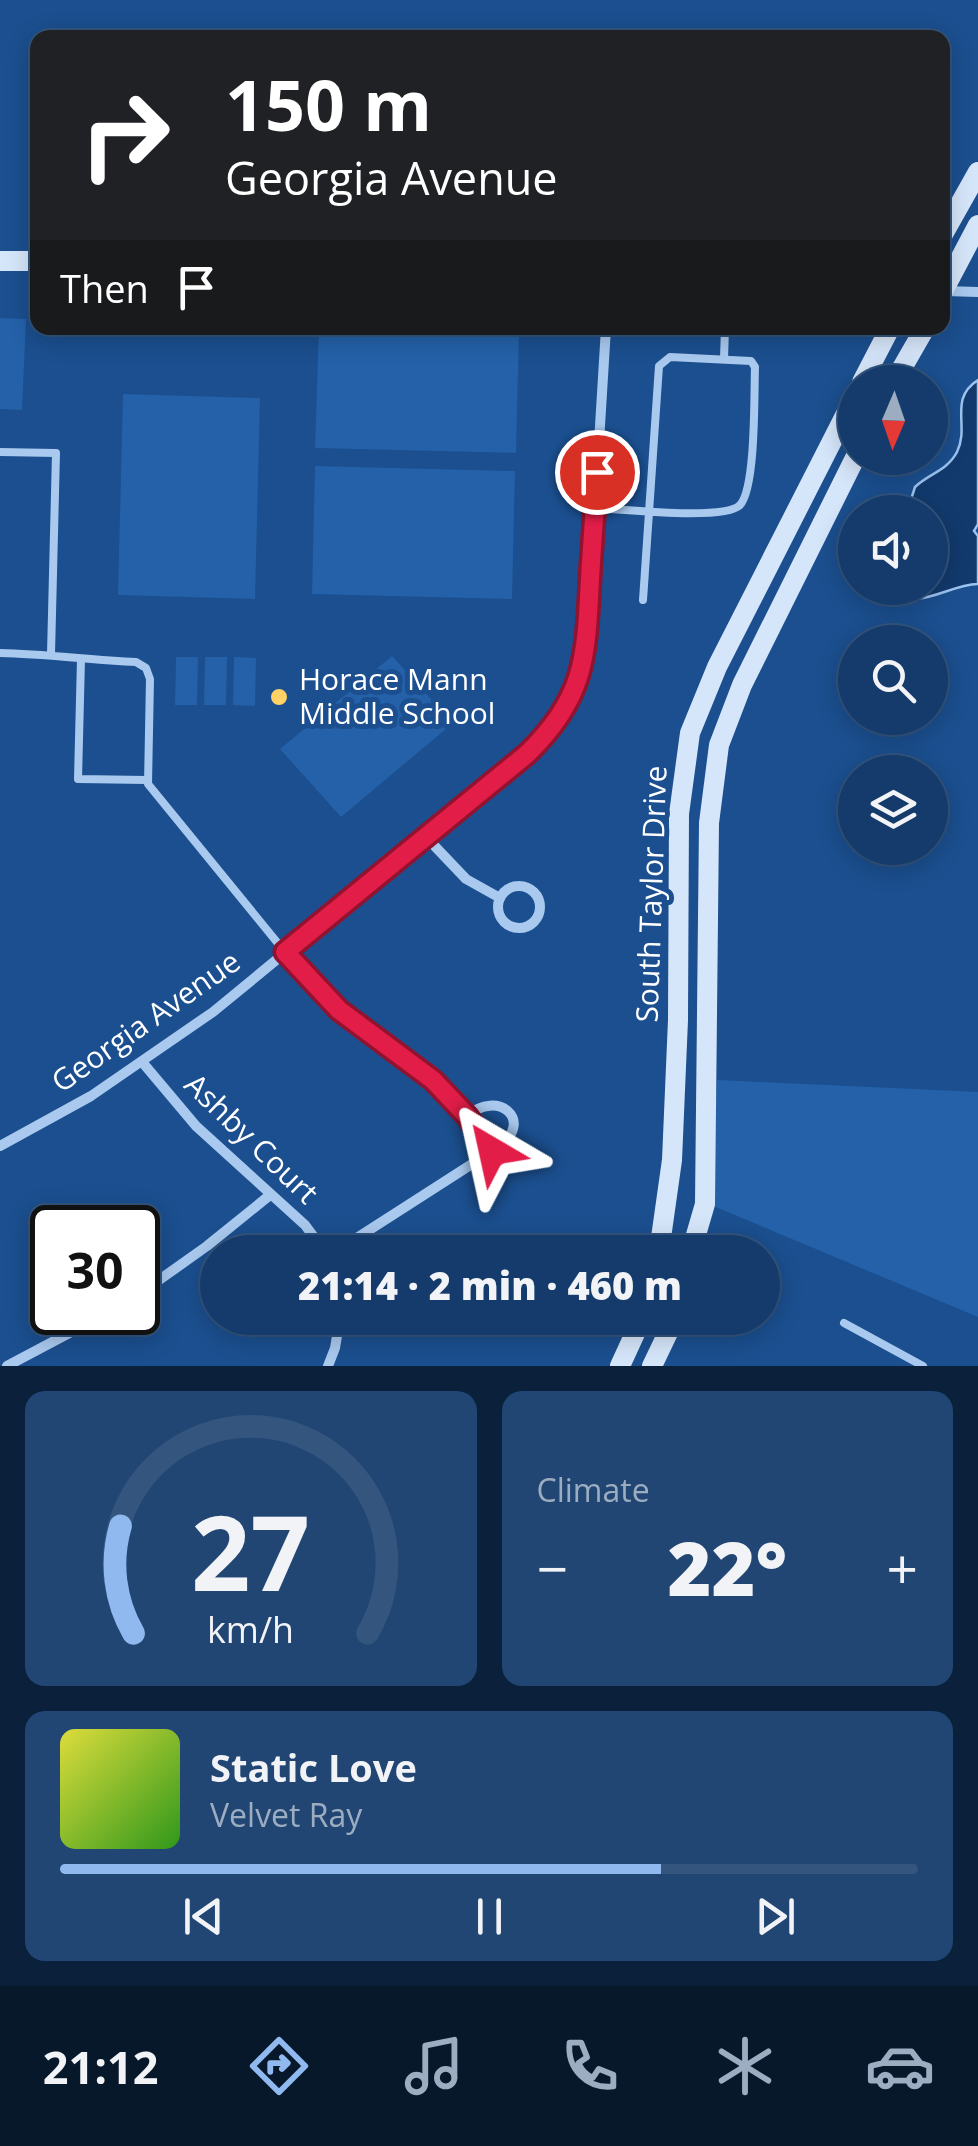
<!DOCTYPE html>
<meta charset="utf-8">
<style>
body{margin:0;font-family:"Open Sans",sans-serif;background:#214673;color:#f1f3f6;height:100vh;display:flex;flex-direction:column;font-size:38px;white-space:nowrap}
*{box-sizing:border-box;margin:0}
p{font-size:32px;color:#9dadc1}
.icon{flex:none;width:55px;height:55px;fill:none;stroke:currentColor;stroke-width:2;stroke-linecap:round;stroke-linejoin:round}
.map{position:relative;height:1366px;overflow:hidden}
.side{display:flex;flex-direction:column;gap:25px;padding:25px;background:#0b203b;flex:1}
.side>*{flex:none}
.banner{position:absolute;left:30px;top:30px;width:920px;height:305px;border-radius:20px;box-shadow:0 5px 25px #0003,0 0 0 2px #33557e;background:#202124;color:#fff;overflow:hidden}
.needle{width:65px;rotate:182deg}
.fabs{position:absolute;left:838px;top:365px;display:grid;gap:20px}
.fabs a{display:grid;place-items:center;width:110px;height:110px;border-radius:50%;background:#143b6b;box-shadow:0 5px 25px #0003,0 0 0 2px #33557e;font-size:50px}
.speed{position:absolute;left:30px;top:1205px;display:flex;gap:20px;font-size:50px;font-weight:700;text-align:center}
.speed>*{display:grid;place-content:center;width:130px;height:130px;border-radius:50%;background:#143b6b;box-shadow:0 5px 25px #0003,0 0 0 2px #33557e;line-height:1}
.speed .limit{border:5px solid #111;border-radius:15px;background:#fff;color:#111}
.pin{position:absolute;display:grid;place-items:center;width:85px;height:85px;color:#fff;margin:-42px;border:5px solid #fff;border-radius:50%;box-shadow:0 2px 10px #0007}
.me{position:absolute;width:110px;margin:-55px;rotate:324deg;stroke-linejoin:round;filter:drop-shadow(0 0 8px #0008)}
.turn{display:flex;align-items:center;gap:35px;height:210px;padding:0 30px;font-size:45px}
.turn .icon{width:130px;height:130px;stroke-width:2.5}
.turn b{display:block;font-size:70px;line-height:85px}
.then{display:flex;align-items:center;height:95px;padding:0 30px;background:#0003;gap:20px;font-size:38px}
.big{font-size:75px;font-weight:800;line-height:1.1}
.side .tile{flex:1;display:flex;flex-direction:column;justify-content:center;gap:15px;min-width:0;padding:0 35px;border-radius:20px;background:#214673}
.side .dial{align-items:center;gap:0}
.dial svg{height:260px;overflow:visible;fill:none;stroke:#33557e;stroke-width:7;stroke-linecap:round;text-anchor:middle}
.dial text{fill:#f1f3f6;stroke:none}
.song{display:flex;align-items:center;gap:30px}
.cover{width:120px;height:120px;border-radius:15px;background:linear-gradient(135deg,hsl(60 70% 55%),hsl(110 70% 35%))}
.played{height:10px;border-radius:5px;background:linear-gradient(90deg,#90b9f0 70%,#33557e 70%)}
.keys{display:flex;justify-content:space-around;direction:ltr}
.heat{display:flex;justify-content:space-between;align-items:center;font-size:55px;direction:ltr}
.side .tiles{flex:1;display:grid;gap:25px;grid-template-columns:1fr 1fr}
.tile:last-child{grid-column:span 2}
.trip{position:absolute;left:200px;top:1235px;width:580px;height:100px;border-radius:50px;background:#143b6b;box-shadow:0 5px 25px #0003,0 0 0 2px #33557e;font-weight:800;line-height:100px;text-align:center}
.tabs{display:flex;height:160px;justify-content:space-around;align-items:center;background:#08182b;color:#9dadc1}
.tabs .icon{width:70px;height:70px}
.tabs .active{color:#90b9f0}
.tabs b{font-size:45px;color:#f1f3f6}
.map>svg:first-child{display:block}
.green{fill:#2461a8}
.water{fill:#123a6d;stroke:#9cc4f0;stroke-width:2.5}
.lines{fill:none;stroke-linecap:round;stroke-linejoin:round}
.lane{stroke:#a9c9ee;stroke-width:8}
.street{stroke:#a9c9ee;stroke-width:10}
.secondary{stroke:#d6e6fa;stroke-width:20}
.route-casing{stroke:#92132f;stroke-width:25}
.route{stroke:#e11d48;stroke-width:18}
.poi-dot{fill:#ffd166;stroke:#1b4f8f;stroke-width:4}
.labels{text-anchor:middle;stroke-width:10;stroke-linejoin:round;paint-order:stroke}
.poi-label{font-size:30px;fill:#fff;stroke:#1b4f8f;text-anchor:start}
.street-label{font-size:30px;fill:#fff;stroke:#1b4f8f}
</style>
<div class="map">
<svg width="978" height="1366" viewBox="0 0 978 1366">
<rect width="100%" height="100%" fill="#1b4f8f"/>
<!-- green -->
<g class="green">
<polygon points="0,318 26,319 22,410 0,409"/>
<polygon points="319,328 519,328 516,453 315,448"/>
<polygon points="123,394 260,398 255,599 118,595"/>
<polygon points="315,466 515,471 512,599 312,594"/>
<polygon points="392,656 453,723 341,817 280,749"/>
<polygon points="176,657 198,657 197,705 175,705"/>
<polygon points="205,657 227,657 226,705 204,705"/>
<polygon points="234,657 256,658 255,706 233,705"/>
<polygon points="717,1080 978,1092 978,1317 711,1205"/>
</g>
<!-- water -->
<path class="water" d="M978 380V524L974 531 978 536V584C945 585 917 614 887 588H930V512H907L915 487C928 474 947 471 957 452 970 426 948 399 978 380Z"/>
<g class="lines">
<!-- lane -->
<g class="lane">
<polyline points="724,359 725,328"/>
<polyline points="0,452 56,453 51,654"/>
<path d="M595 508C621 509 725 521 740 505 756 488 754 394 755 367L751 361 670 357 659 366 643 600"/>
<path d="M0 653C46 654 90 660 136 662L146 668 150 679 148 784 285 952"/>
<polyline points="81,659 78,779 146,780"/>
<polyline points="844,1323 923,1366"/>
</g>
<!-- street -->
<g class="street">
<polyline points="945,291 978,292"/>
<polyline points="426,837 466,879 500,898"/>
<circle cx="519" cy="907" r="21"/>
<polyline points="285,952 339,1010 433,1079 472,1122 492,1151"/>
<polyline points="143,1063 196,1126 305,1225 325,1252"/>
<path d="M0 1146 91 1096 213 1012 527 754C557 725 575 694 586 654L606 328"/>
<path d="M335 1252 500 1146C534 1120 498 1089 467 1116"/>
<polyline points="138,1295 207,1246 270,1195"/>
<polyline points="7,1366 109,1312"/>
<polyline points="328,1366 335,1348 340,1318"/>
</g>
<!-- secondary -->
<g class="secondary">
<polyline points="942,236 978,172"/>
<polyline points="0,261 38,261"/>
<polyline points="942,293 978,225"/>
<polyline points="862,382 890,328"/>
<polyline points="894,382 925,328"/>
<polyline points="659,1252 672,1160 678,1020 679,814 690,733 717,667 855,396"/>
<polyline points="691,1252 705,1204 709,823 719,745 742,685 855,458"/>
<polyline points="620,1366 642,1318"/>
<polyline points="652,1366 675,1318"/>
</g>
</g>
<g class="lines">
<!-- route casing -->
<g class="route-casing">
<path id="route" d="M492 1151 467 1116 433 1080 339 1010 285 952 527 754C586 697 586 656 590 579 592 544 595 508 597 472"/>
</g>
<!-- route -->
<use href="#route" class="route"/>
</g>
<!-- markers -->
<circle class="poi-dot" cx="279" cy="697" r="10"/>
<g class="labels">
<!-- poi labels -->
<g class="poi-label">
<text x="299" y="690">Horace Mann<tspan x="299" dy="34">Middle School</tspan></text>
</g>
<!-- street labels -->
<g class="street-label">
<text transform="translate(652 894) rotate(-88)" y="10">South Taylor Drive</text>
<text transform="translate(146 1022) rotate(-35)" y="10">Georgia Avenue</text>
<text transform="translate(251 1139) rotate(44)" y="10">Ashby Court</text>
</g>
</g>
</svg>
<div class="fabs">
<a><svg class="needle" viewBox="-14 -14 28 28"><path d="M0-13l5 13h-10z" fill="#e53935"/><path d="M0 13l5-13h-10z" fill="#9dadc1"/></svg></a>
<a><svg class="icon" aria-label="sound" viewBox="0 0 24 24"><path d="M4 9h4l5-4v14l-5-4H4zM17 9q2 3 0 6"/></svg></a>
<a><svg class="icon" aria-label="search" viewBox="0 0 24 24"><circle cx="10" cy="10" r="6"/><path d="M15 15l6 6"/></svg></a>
<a><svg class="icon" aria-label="layers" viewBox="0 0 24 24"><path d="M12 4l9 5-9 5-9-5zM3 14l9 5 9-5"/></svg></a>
</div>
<div class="speed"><div class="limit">30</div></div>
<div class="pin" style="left:597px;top:472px;background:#d93025"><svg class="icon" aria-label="arrive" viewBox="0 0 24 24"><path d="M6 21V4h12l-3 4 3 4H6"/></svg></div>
<svg class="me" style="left:492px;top:1151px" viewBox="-20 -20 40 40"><path d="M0-17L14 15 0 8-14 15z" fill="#e11d48" stroke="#fff" stroke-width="4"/></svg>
<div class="trip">21:14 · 2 min · 460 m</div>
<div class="banner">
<div class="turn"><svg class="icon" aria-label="right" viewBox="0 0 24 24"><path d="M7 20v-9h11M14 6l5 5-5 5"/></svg><div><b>150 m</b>Georgia Avenue</div></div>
<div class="then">Then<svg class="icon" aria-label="arrive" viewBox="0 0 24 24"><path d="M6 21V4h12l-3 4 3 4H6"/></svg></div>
</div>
</div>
<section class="side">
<div class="tiles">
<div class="tile dial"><svg viewBox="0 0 100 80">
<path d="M14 69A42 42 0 1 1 86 69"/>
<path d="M14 69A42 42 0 0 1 10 36" stroke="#90b9f0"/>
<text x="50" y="56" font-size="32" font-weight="700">27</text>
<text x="50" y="72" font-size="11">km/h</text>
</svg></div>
<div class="tile"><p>Climate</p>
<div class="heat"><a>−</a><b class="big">22°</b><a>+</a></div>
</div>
<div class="tile">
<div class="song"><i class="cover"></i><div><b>Static Love</b><p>Velvet Ray</p></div></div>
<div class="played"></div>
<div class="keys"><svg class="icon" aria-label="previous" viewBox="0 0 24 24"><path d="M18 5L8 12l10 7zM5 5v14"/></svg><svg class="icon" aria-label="pause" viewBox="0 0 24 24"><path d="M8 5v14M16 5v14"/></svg><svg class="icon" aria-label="next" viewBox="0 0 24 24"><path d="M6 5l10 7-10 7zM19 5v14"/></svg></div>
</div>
</div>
</section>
<nav class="tabs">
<b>21:12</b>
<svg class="icon active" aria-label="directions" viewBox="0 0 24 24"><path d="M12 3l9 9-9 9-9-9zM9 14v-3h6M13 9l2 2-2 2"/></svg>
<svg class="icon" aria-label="music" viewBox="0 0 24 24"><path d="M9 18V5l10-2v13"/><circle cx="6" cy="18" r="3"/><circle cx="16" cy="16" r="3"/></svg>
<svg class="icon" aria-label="phone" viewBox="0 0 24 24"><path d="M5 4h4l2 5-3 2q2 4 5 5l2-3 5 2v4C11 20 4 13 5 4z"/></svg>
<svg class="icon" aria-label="climate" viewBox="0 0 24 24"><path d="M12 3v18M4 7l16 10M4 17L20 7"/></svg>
<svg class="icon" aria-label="car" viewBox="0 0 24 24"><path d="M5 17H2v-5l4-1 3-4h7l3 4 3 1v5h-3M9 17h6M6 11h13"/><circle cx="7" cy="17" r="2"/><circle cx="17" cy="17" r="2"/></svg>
</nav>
